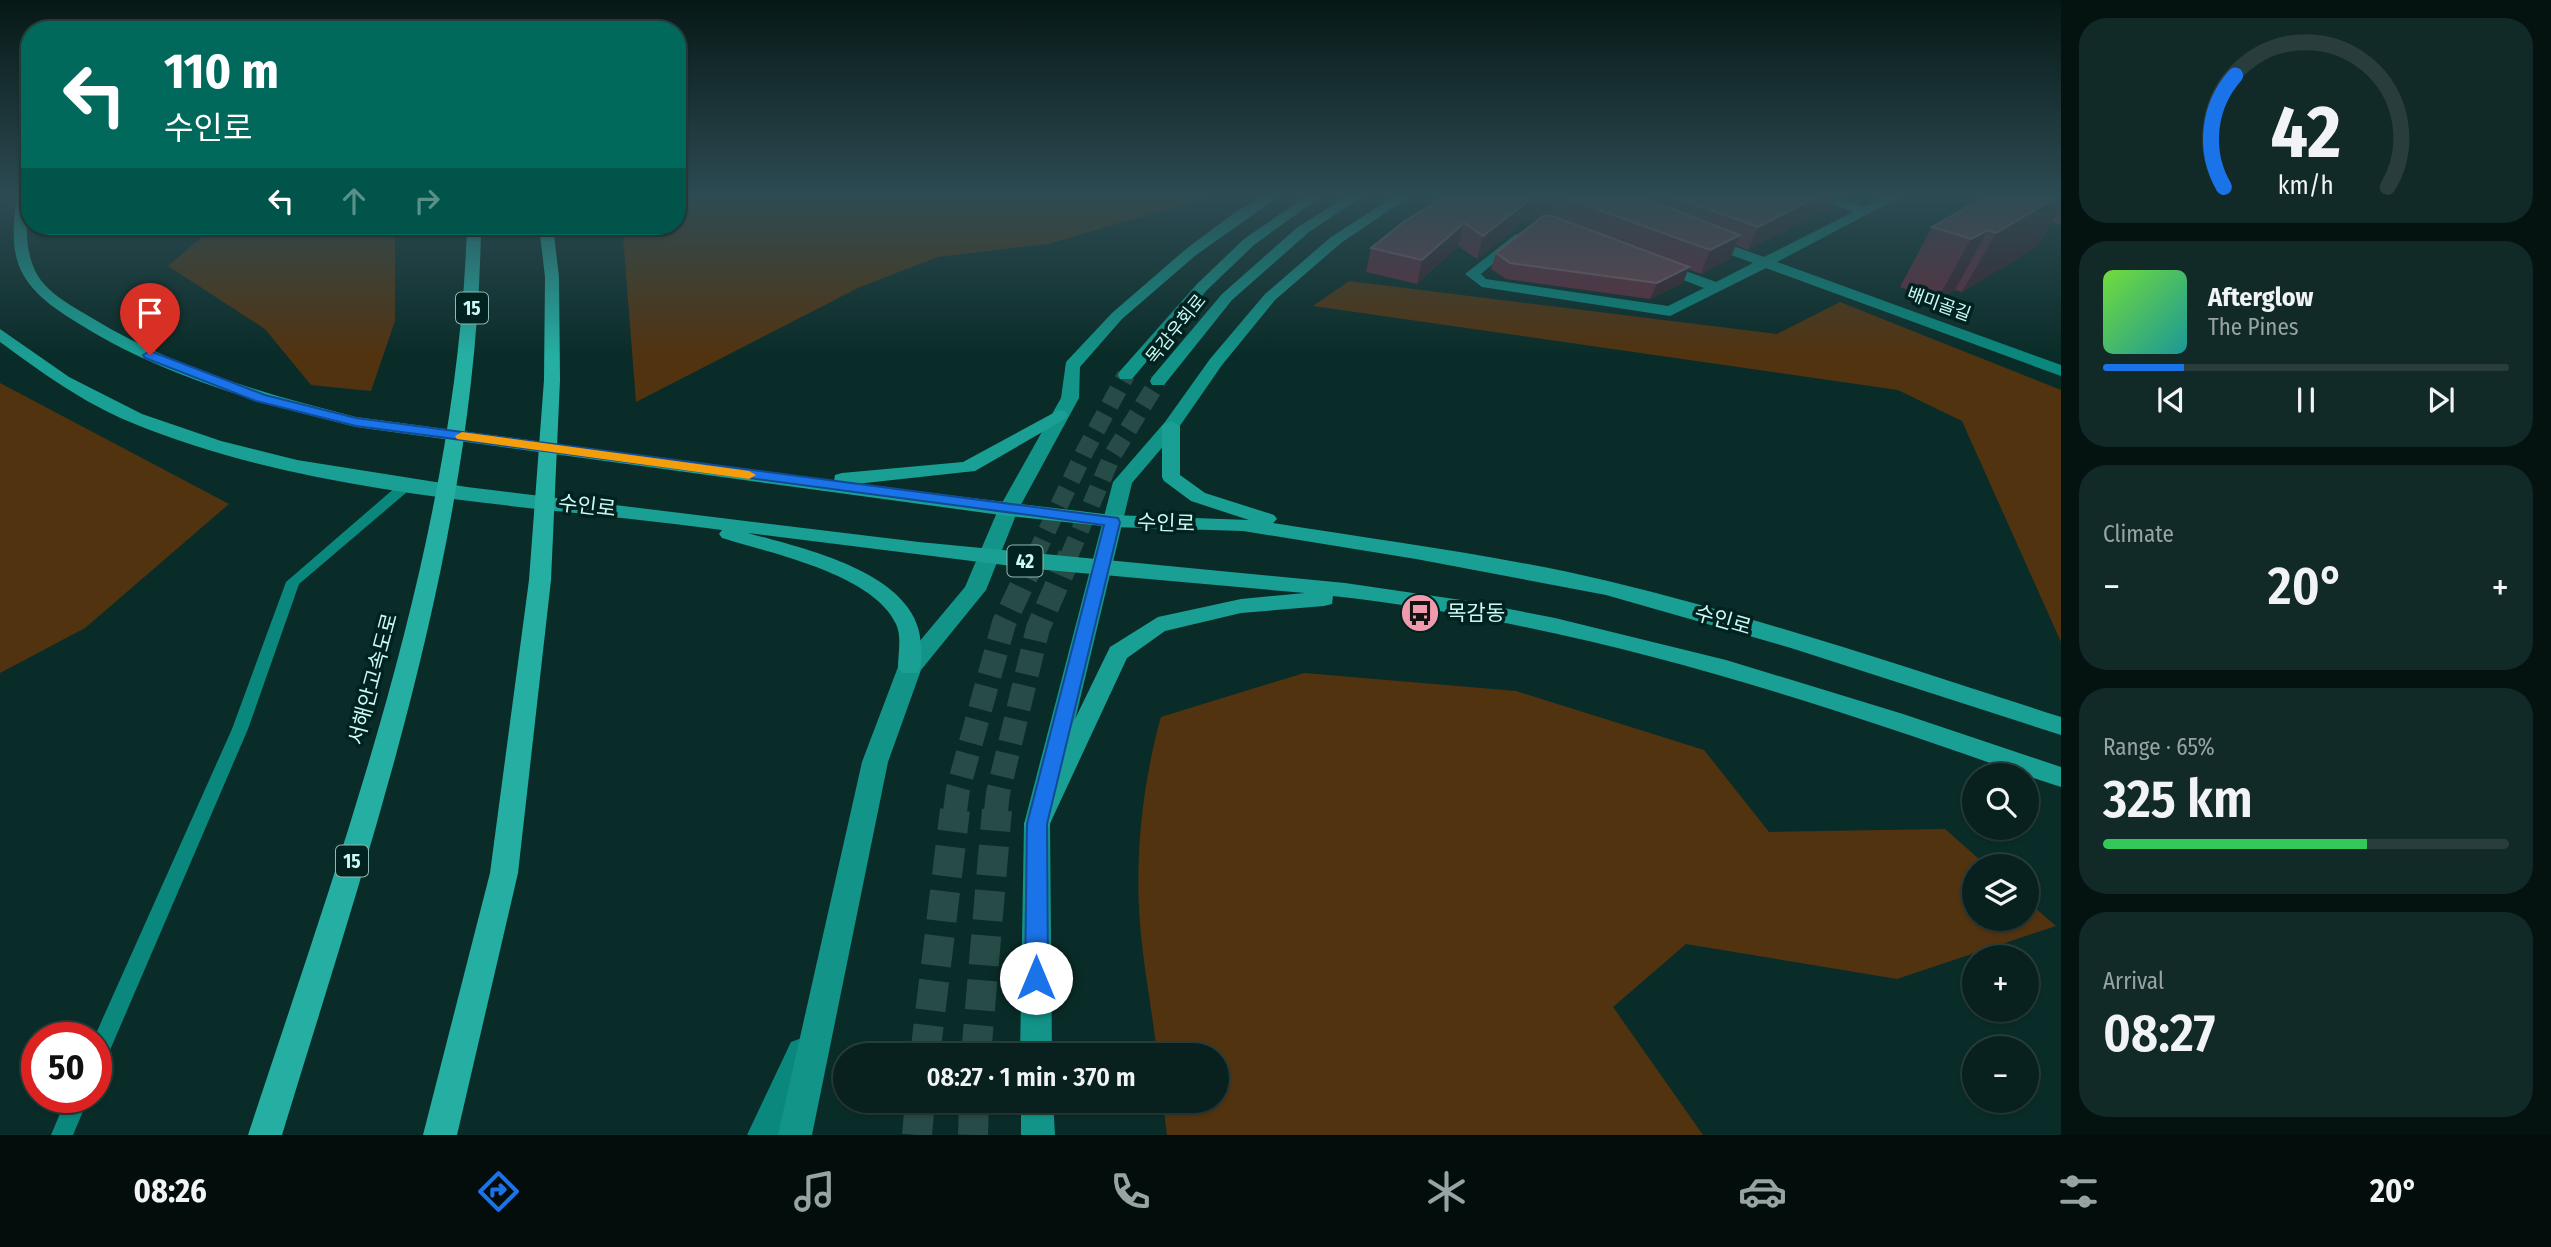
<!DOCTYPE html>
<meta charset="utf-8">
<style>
body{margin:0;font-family:"Fira Sans Condensed","Noto Sans KR",sans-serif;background:#112927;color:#f1f3f6;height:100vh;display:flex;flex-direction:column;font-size:26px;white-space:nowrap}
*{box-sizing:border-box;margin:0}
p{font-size:23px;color:#98a3a4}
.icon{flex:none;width:38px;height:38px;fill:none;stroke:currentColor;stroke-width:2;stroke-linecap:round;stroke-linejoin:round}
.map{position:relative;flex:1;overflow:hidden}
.details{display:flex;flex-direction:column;gap:18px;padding:18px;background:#041210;width:490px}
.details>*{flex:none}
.banner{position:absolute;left:21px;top:21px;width:665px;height:214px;border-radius:28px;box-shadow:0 2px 5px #0004,0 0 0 2px #293e3c;background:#00695c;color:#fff;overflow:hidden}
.fabs{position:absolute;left:1962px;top:763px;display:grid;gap:14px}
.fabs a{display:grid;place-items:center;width:77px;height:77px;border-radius:50%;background:#08211e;box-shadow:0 2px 5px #0004,0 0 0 2px #293e3c;font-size:35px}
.speed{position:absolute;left:21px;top:1022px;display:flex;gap:14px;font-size:35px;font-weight:700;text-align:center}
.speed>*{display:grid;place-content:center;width:91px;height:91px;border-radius:50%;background:#08211e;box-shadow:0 2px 5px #0004,0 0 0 2px #293e3c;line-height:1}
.speed .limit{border:10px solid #d22;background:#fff;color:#111}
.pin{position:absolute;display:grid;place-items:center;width:60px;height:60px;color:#fff;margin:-72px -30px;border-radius:50% 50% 50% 0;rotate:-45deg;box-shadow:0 0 7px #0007}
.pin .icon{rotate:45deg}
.me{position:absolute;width:77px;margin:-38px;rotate:0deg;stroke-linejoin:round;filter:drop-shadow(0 0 5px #0008)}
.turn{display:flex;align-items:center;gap:24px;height:147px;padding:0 28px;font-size:32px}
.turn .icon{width:91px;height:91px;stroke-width:2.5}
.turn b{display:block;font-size:49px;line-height:60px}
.lanes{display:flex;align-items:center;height:66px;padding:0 28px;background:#0003;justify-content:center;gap:35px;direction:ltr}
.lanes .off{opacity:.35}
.big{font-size:52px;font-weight:600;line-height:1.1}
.details .card{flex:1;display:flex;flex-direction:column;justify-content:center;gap:10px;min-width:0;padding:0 24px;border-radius:28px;background:#112927}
.details .dial{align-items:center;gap:0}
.dial svg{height:182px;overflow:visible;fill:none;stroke:#293e3c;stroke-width:7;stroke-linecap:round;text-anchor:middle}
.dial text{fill:#f1f3f6;stroke:none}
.song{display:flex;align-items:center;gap:21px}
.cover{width:84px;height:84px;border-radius:10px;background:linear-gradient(135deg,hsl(100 70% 55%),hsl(180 70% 35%))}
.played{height:7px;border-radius:4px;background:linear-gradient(90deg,#1a73e8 20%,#293e3c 20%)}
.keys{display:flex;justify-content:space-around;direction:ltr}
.heat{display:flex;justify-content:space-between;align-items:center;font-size:38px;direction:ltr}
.charge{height:10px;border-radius:5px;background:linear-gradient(90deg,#34c759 65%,#293e3c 0)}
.trip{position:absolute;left:833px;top:1043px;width:396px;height:70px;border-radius:35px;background:#08211e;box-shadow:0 2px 5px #0004,0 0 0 2px #293e3c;font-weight:600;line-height:70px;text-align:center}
.tab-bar{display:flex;height:112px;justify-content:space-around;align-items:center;background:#030d0c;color:#98a3a4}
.tab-bar .icon{width:49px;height:49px}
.tab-bar .selected{color:#1a73e8}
.tab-bar b{font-size:32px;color:#f1f3f6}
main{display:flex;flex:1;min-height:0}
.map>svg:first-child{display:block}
.green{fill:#523310}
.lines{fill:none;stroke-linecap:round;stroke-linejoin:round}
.secondary-tunnel-far2{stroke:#274b47;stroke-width:18;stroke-dasharray:18 10;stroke-linecap:butt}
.secondary-tunnel-far1{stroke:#274b47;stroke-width:24;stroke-dasharray:24 11;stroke-linecap:butt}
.secondary-tunnel{stroke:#274b47;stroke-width:30;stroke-dasharray:30 15;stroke-linecap:butt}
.service{fill:#0a887e;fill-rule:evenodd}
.minor{fill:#0a887e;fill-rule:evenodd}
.tertiary{fill:#0a887e;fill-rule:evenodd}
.secondary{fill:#129489;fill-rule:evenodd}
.primary{fill:#1a9f94;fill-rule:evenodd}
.motorway{fill:#25afa3;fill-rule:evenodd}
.wall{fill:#652b3d}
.shaded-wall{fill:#3c222c}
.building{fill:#704150;stroke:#7e5e6a;stroke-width:2}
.route{fill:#1a73e8;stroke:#114b97;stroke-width:2}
.slow{fill:#f59e0b}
.labels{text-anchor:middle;stroke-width:7;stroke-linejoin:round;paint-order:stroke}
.far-street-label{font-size:18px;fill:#cbfaf4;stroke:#01221f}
.shield{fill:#01221f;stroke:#8eb9b4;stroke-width:2}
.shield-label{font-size:19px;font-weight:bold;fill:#cbfaf4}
.street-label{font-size:21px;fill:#cbfaf4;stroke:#01221f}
.poi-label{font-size:21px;fill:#cbfaf4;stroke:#01221f;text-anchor:start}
</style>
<main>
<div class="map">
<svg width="2061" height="1135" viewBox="0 0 2061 1135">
<rect width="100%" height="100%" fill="#0a2c28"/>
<!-- green -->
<g class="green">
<polygon points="677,197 1210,197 1048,244 938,257 860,287 636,402 623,236 619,226 677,226"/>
<polygon points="215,226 395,226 395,321 371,391 311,385 265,329 168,266"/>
<polygon points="1349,281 1777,334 1840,302 2061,390 2061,642 1962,421 1898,390 1313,306"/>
<polygon points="0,383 229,504 85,628 0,673"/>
<path d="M1304 673 1516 691 1704 750 1769 832 1945 829 1987 866H1974V919H2026L2027 901 2056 926 1897 979 1686 944 1613 1007 1703 1135H1167L1163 1101H1216V1055H1157C1152 1006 1141 956 1139 907 1136 844 1144 778 1161 717Z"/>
</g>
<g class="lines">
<!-- secondary-tunnel-far2 -->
<g class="secondary-tunnel-far2">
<polyline points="1035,556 1085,451 1126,375"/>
<polyline points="1069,556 1112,456 1158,381"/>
</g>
<!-- secondary-tunnel-far1 -->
<g class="secondary-tunnel-far1">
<polyline points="955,811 958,789 1004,623 1036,555"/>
<polyline points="996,811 998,793 1038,628 1070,555"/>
</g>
<!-- secondary-tunnel -->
<g class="secondary-tunnel">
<polyline points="925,1055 955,810"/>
<polyline points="976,1055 997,810"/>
<polyline points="917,1135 920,1101"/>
<polyline points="973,1135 974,1101"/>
</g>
<!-- service -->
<g class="service">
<polygon points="409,479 414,480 415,483 414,486 299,584 248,729 104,1064 96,1067 96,1038 94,1038 232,729 286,582 404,480"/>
<polygon points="67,1097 89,1097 73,1135 51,1135"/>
</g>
<!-- minor -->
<polygon class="minor" points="1814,197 1834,197 1864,207 1883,197 1900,197 1777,262 2061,365 2061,376 1766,268 1670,316 1482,287 1465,274 1516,234 1523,238 1481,274 1486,279 1668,306 1704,288 1654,269 1654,263 1664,263 1716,282 1753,263 1701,244 1701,238 1711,238 1764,257 1853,212"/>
<!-- tertiary -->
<polygon class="tertiary" points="802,1038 813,1042 818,1053 781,1135 747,1135 791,1042"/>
<!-- secondary -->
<g class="secondary">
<polygon points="1262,197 1278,197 1196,255 1122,319 1080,367 1079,398 1018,510 986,590 921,670 888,762 812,1135 778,1135 862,762 898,667 965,587 998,510 1061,398 1066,362 1112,313 1186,249 1234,213"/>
<polygon points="1305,197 1320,197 1254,245 1207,290 1132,379 1120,379 1118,375 1120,371 1197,284 1244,239"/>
<polygon points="1346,197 1362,197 1309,232 1232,300 1164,385 1152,385 1150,381 1152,377 1222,294 1299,226"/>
<polygon points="1393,197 1409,197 1341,243 1275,300 1222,365 1177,430 1132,483 1050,824 1052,1055 1020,1055 1024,824 1113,482 1165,422 1210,359 1265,294 1331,237"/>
<polygon points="1021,1101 1053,1101 1055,1135 1021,1135"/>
</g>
<!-- primary -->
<g class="primary">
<path d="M17 197H29C26 223 24 253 38 276 50 295 74 307 92 318 174 368 264 394 356 417L834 481 835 475 842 473 963 462 1059 410 1065 411 1068 415 1065 419 975 471 856 484 1112 515 1249 520 1191 501 1164 481 1162 477V426L1171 421 1180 426V475L1205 493 1274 515 1277 519 1273 523C1385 541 1498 555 1608 581 1761 618 1911 669 2061 717V735L1791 648 1606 595 1416 559 1243 531 1112 527 1008 516 356 427C260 403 165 377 81 325 60 312 37 298 24 276 10 253 13 223 17 197Z"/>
<path d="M0 329 69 377 142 414 221 441 297 460 467 487 919 542 1345 583 1468 601 1555 618 1726 660 1903 714 2061 767V787C2002 768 1944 746 1885 727 1706 667 1521 617 1333 596L1332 604 1324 606 1241 613 1165 631 1127 658 1046 832 1037 835 1028 832 1024 824 1110 647 1158 617 1241 599 1305 593 1036 569 748 533C804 549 921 573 921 647 921 656 923 665 918 673H902L898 667C898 654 902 637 896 624 873 574 770 553 722 538L719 534 722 530C528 504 313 498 130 422 82 402 41 372 0 342Z"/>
</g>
<!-- motorway -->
<g class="motorway">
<path d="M467 226H481C477 538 372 840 282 1135H248C345 840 457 539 467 226Z"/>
<polygon points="539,226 553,226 559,277 560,380 551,580 518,873 457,1135 423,1135 490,873 529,580 544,380 545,277"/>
</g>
</g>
<!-- wall -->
<g class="wall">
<polygon points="1444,197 1836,197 1832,207 1748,250 1736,245 1730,259 1701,274 1688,269 1683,283 1650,299 1506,279 1491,269 1496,253 1540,218 1526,220 1477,259 1458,246 1417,284 1366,272 1371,248"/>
<polygon points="2061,197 2061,225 2052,222 2037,247 1962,292 1955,290 1937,300 1900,287 1932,227"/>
</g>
<!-- shaded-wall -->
<g class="shaded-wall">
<polygon points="1555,197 1549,217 1526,220 1477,259 1483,236 1533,198"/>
<polygon points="1816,197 1836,197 1832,207 1748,250 1758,227"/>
<polygon points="2057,197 2061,197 2061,207 2037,247 1962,292 1996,233"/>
<polygon points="1464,223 1458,246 1417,284 1422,260"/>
<polygon points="96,226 140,226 138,229 101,234"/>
<polygon points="1988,230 1955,290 1937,300 1971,239"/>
<polygon points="1740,235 1730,259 1701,274 1710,250"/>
<polygon points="1689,267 1683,283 1650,299 1657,283"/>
</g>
<!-- building -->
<g class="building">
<polygon points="1444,197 1533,197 1483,236 1464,223 1422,260 1371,248 1405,221"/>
<polygon points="1563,197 1641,197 1740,235 1710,250"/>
<polygon points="1674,197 1816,197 1758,227"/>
<polygon points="1985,197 2057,197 1996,233 1988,230 1971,239 1932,227"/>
<polygon points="1543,216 1552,216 1689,267 1657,283 1510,263 1496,253"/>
</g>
<!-- sky -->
<linearGradient id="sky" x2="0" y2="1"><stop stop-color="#061816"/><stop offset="0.55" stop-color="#2d4b53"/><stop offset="1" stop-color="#2d4b53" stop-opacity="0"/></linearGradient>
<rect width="2061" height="356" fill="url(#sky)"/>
<!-- route -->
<polygon class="route" points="150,351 265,395 356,418 1118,518 1120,522 1047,824 1048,978 1044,986 1036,989 1028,986 1025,978 1027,824 1104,525 356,426 256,401 145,358 143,355"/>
<!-- slow -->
<polygon class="slow" points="462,432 749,471 756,475 749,479 457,439 455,436"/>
<!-- icons -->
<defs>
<g id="bus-disc" transform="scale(2.0125)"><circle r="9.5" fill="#f29aad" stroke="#01221f"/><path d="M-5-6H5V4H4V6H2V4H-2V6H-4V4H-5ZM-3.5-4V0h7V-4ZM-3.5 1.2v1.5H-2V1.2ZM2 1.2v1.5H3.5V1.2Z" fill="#111"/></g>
</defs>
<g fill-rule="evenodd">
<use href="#bus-disc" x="1420" y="613"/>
</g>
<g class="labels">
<!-- far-street labels -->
<g class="far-street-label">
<text transform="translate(1939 304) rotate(20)" y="6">배미골길</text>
<text transform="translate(1176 329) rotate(-51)" y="6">목감우회로</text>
</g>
<!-- shield labels -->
<g class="shield">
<rect x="456" y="292.5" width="32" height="31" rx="5"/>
<rect x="1007.5" y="545.5" width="35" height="31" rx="5"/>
<rect x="336" y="845.5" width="32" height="31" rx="5"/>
</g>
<g class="shield-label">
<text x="472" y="315">15</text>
<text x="1025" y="568">42</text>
<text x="352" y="868">15</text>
</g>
<!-- street labels -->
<g class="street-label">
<text transform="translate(587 506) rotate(7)" y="7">수인로</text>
<text transform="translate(1166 523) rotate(2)" y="7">수인로</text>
<text transform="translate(1723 620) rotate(16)" y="7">수인로</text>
<text transform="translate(373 679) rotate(-75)" y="7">서해안고속도로</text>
</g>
<!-- poi labels -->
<g class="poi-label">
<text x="1447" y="620">목감동</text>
</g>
</g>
</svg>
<div class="fabs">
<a><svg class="icon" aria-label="search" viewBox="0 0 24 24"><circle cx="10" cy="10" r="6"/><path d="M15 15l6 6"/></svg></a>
<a><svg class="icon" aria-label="layers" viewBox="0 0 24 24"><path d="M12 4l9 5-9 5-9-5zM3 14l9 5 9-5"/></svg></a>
<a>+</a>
<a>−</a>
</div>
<div class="speed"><div class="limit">50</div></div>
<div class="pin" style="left:150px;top:355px;background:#d93025"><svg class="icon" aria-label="arrive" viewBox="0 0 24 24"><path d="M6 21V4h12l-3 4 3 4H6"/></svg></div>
<svg class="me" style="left:1036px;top:978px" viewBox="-20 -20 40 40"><circle r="19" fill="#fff"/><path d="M0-13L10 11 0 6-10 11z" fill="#1a73e8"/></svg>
<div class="trip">08:27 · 1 min · 370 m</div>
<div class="banner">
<div class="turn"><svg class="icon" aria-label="left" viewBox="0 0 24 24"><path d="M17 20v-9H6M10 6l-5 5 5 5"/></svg><div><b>110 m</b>수인로</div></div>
<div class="lanes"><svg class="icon" aria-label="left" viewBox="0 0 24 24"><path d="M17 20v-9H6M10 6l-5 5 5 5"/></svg><svg class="icon off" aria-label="ahead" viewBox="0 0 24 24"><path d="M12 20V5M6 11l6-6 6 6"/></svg><svg class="icon off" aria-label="right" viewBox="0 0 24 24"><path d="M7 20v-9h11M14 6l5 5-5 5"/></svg></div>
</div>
</div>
<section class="details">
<div class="card dial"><svg viewBox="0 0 100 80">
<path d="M14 69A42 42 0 1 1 86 69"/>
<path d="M14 69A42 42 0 0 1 19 20" stroke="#1a73e8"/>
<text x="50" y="56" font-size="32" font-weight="700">42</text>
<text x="50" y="72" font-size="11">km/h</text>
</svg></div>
<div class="card">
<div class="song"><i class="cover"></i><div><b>Afterglow</b><p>The Pines</p></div></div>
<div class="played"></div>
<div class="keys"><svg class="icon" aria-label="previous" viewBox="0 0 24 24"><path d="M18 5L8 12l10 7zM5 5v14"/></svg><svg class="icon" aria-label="pause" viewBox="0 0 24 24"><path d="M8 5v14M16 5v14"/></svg><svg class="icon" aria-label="next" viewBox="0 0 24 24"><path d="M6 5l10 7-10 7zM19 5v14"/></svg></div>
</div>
<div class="card"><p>Climate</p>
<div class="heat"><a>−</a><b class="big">20°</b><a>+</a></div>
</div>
<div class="card"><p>Range · 65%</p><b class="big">325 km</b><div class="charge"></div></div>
<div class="card"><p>Arrival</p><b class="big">08:27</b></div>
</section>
</main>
<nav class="tab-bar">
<b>08:26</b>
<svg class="icon selected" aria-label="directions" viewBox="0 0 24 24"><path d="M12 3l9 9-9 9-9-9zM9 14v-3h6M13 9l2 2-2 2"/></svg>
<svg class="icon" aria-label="music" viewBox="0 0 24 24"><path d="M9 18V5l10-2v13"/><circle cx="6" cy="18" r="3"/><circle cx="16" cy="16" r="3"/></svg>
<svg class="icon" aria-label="phone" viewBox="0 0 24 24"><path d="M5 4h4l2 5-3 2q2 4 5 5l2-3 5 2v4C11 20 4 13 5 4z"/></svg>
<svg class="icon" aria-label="climate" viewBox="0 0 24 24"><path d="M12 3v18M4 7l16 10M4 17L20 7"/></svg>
<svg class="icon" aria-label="car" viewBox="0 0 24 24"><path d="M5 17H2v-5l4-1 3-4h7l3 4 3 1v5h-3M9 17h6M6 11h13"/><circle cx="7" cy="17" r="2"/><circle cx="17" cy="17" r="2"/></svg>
<svg class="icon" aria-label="filters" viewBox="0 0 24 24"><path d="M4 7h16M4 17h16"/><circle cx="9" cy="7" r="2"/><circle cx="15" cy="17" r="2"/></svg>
<b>20°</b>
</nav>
